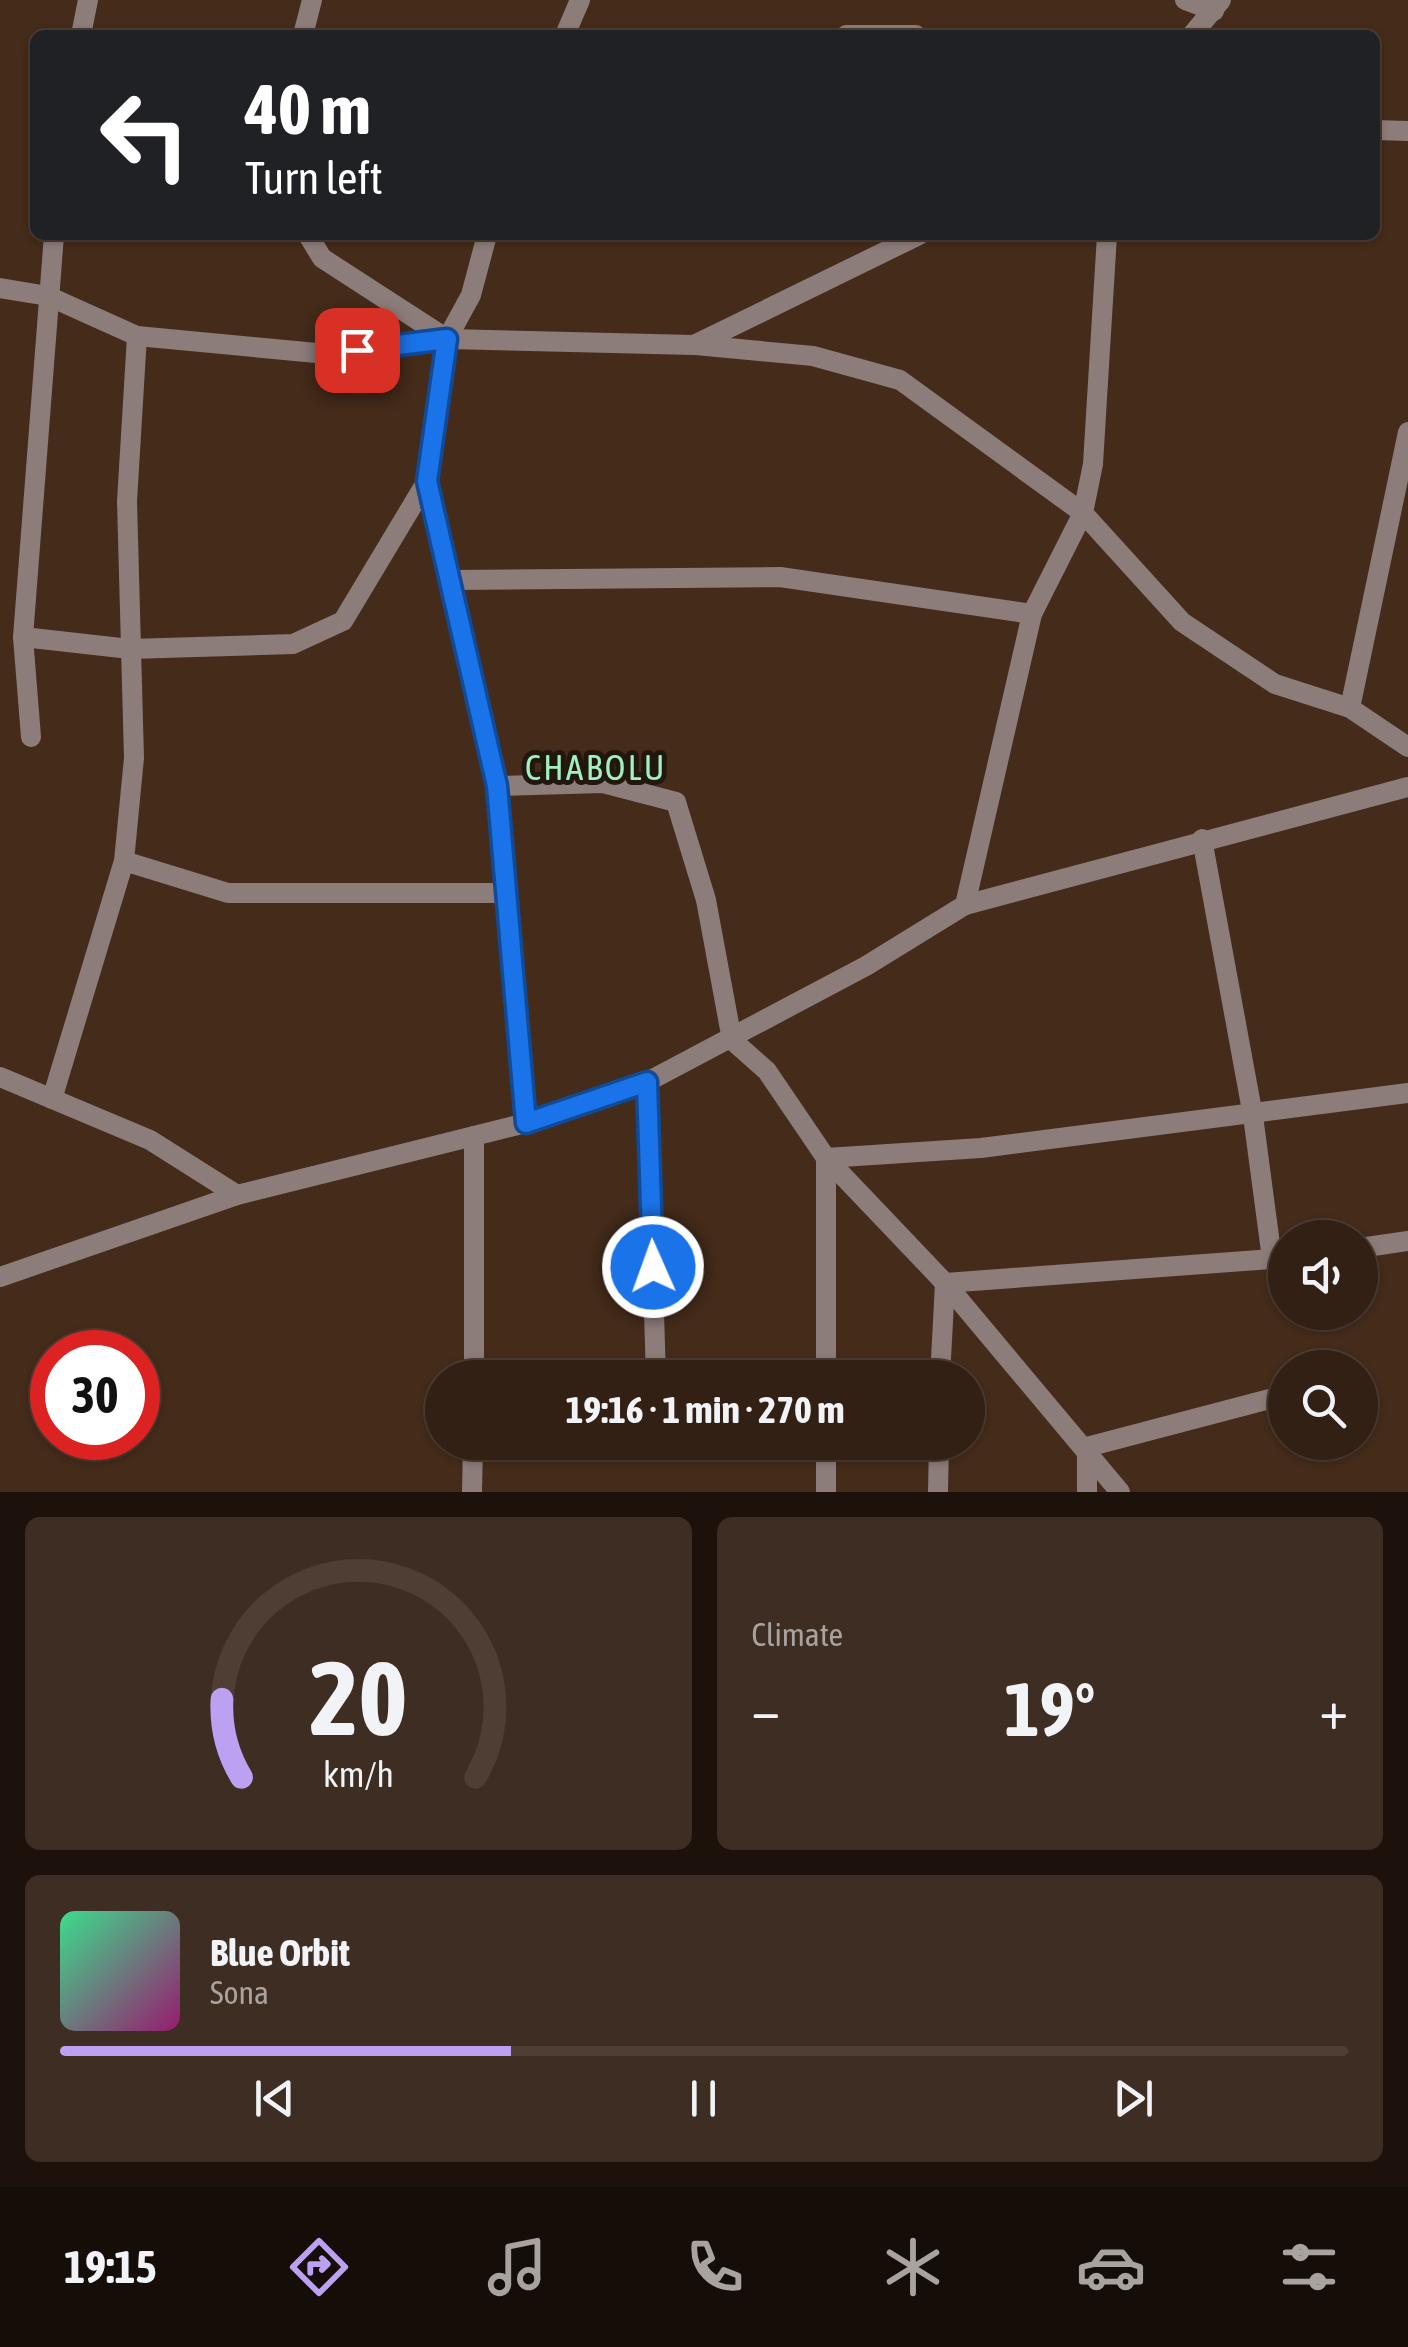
<!DOCTYPE html>
<meta charset="utf-8">
<style>
body{margin:0;font-family:"Asap Condensed",sans-serif;background:#3e2d22;color:#f1f3f6;height:100vh;display:flex;flex-direction:column;font-size:38px;white-space:nowrap}
*{box-sizing:border-box;margin:0}
p{font-size:32px;color:#a9a3a0}
.icon{flex:none;width:55px;height:55px;fill:none;stroke:currentColor;stroke-width:2;stroke-linecap:round;stroke-linejoin:round}
.map{position:relative;height:1492px;overflow:hidden}
.drawer{display:flex;flex-direction:column;gap:25px;padding:25px;background:#1c120b;flex:1}
.drawer>*{flex:none}
.banner{position:absolute;left:30px;top:30px;width:1350px;height:210px;border-radius:15px;box-shadow:0 2px 8px #0004,0 0 0 2px #4e3e34;background:#202124;color:#fff;overflow:hidden}
.buttons{position:absolute;left:1268px;top:1220px;display:grid;gap:20px}
.buttons a{display:grid;place-items:center;width:110px;height:110px;border-radius:50%;background:#332014;box-shadow:0 2px 8px #0004,0 0 0 2px #4e3e34;font-size:50px}
.speed{position:absolute;left:30px;top:1330px;display:flex;gap:20px;font-size:50px;font-weight:700;text-align:center}
.speed>*{display:grid;place-content:center;width:130px;height:130px;border-radius:50%;background:#332014;box-shadow:0 2px 8px #0004,0 0 0 2px #4e3e34;line-height:1}
.speed .limit{border:15px solid #d22;background:#fff;color:#111}
.pin{position:absolute;display:grid;place-items:center;width:85px;height:85px;color:#fff;margin:-42px;border-radius:20px;box-shadow:0 5px 15px #0006}
.me{position:absolute;width:110px;margin:-55px;rotate:358deg;stroke-linejoin:round;filter:drop-shadow(0 0 8px #0008)}
.turn{display:flex;align-items:center;gap:35px;height:210px;padding:0 50px;font-size:45px}
.turn .icon{width:130px;height:130px;stroke-width:2.5}
.turn b{display:block;font-size:70px;line-height:85px}
.big{font-size:75px;font-weight:700;line-height:1.1}
.drawer .widget{flex:1;display:flex;flex-direction:column;justify-content:center;gap:15px;min-width:0;padding:0 35px;border-radius:15px;background:#3e2d22}
.drawer .dial{align-items:center;gap:0}
.dial svg{height:260px;overflow:visible;fill:none;stroke:#4e3e34;stroke-width:7;stroke-linecap:round;text-anchor:middle}
.dial text{fill:#f1f3f6;stroke:none}
.song{display:flex;align-items:center;gap:30px}
.cover{width:120px;height:120px;border-radius:15px;background:linear-gradient(135deg,hsl(150 70% 55%),hsl(320 70% 35%))}
.played{height:10px;border-radius:5px;background:linear-gradient(90deg,#bca0f2 35%,#4e3e34 35%)}
.keys{display:flex;justify-content:space-around;direction:ltr}
.heat{display:flex;justify-content:space-between;align-items:center;font-size:55px;direction:ltr}
.drawer .tiles{flex:1;display:grid;gap:25px;grid-template-columns:1fr 1fr}
.widget:last-child{grid-column:span 2}
.trip{position:absolute;left:425px;top:1360px;width:560px;height:100px;border-radius:50px;background:#332014;box-shadow:0 2px 8px #0004,0 0 0 2px #4e3e34;font-weight:700;line-height:100px;text-align:center}
.tabs{display:flex;height:160px;justify-content:space-around;align-items:center;background:#140d08;color:#a9a3a0}
.tabs .icon{width:70px;height:70px}
.tabs .selected{color:#bca0f2}
.tabs b{font-size:45px;color:#f1f3f6}
.map>svg:first-child{display:block}
.lines{fill:none;stroke-linecap:round;stroke-linejoin:round}
.minor{stroke:#8c7c7a;stroke-width:20}
.tertiary{stroke:#8c7c7a;stroke-width:20}
.route-casing{stroke:#114b97;stroke-width:25}
.route{stroke:#1a73e8;stroke-width:18}
.labels{text-anchor:middle;stroke-width:10;stroke-linejoin:round;paint-order:stroke}
.quarter-label{font-size:35px;letter-spacing:2.5px;fill:#a2efc0;stroke:#22170f}
</style>
<div class="map">
<svg width="1408" height="1492" viewBox="0 0 1408 1492">
<rect width="100%" height="100%" fill="#442b1a"/>
<g class="lines">
<!-- minor -->
<g class="minor">
<polyline points="1185,0 1214,11"/>
<polyline points="81,35 88,0"/>
<polyline points="303,35 312,0"/>
<polyline points="565,35 580,0"/>
<polyline points="846,35 916,35"/>
<polyline points="1192,35 1221,0"/>
<polyline points="1375,130 1408,131"/>
<polyline points="308,235 322,258 447,339"/>
<polyline points="487,235 471,295 447,339 427,481 497,786 526,1123"/>
<polyline points="0,288 48,296 137,336 327,354 447,339 694,345 919,235"/>
<polyline points="696,345 813,356 900,380 1083,513 1182,622 1275,684 1350,708 1408,747"/>
<polyline points="453,580 780,577 1032,614"/>
<polyline points="23,637 130,649 293,644 343,621 427,481"/>
<polyline points="1350,708 1408,432"/>
<polyline points="31,737 23,637 54,235"/>
<polyline points="497,786 603,783 676,802 706,900 732,1040 767,1071 826,1158 945,1283 1120,1492"/>
<polyline points="1202,839 1253,1116 1272,1259"/>
<polyline points="124,861 228,893 508,893"/>
<polyline points="965,905 1032,614 1083,513 1093,464 1107,235"/>
<polyline points="0,1077 150,1140 237,1195"/>
<polyline points="647,1082 656,1378"/>
<polyline points="52,1099 124,861 134,758 127,501 137,336"/>
<polyline points="1360,1248 1408,1241"/>
<polyline points="474,1378 474,1136"/>
<polyline points="826,1378 826,1158 981,1148 1408,1093"/>
<polyline points="940,1378 945,1283 1285,1258"/>
<polyline points="472,1492 473,1442"/>
<polyline points="826,1492 826,1442"/>
<polyline points="938,1492 939,1442"/>
<polyline points="1087,1492 1087,1447 1285,1395"/>
</g>
<!-- tertiary -->
<polyline class="tertiary" points="0,1277 237,1195 526,1123 647,1082 866,966 965,905 1408,787"/>
</g>
<g class="lines">
<!-- route casing -->
<g class="route-casing">
<polyline id="route" points="357,350 447,339 427,481 497,786 526,1123 647,1082 653,1267"/>
</g>
<!-- route -->
<use href="#route" class="route"/>
</g>
<g class="labels">
<!-- quarter labels -->
<g class="quarter-label">
<text x="596" y="780">CHABOLU</text>
</g>
</g>
</svg>
<div class="buttons">
<a><svg class="icon" aria-label="sound" viewBox="0 0 24 24"><path d="M4 9h4l5-4v14l-5-4H4zM17 9q2 3 0 6"/></svg></a>
<a><svg class="icon" aria-label="search" viewBox="0 0 24 24"><circle cx="10" cy="10" r="6"/><path d="M15 15l6 6"/></svg></a>
</div>
<div class="speed"><div class="limit">30</div></div>
<div class="pin" style="left:357px;top:350px;background:#d93025"><svg class="icon" aria-label="arrive" viewBox="0 0 24 24"><path d="M6 21V4h12l-3 4 3 4H6"/></svg></div>
<svg class="me" style="left:653px;top:1267px" viewBox="-20 -20 40 40"><circle r="17" fill="#1a73e8" stroke="#fff" stroke-width="3"/><path d="M0-11L8 9 0 5-8 9z" fill="#fff"/></svg>
<div class="trip">19:16 · 1 min · 270 m</div>
<div class="banner">
<div class="turn"><svg class="icon" aria-label="left" viewBox="0 0 24 24"><path d="M17 20v-9H6M10 6l-5 5 5 5"/></svg><div><b>40 m</b>Turn left</div></div>
</div>
</div>
<section class="drawer">
<div class="tiles">
<div class="widget dial"><svg viewBox="0 0 100 80">
<path d="M14 69A42 42 0 1 1 86 69"/>
<path d="M14 69A42 42 0 0 1 8 45" stroke="#bca0f2"/>
<text x="50" y="56" font-size="32" font-weight="700">20</text>
<text x="50" y="72" font-size="11">km/h</text>
</svg></div>
<div class="widget"><p>Climate</p>
<div class="heat"><a>−</a><b class="big">19°</b><a>+</a></div>
</div>
<div class="widget">
<div class="song"><i class="cover"></i><div><b>Blue Orbit</b><p>Sona</p></div></div>
<div class="played"></div>
<div class="keys"><svg class="icon" aria-label="previous" viewBox="0 0 24 24"><path d="M18 5L8 12l10 7zM5 5v14"/></svg><svg class="icon" aria-label="pause" viewBox="0 0 24 24"><path d="M8 5v14M16 5v14"/></svg><svg class="icon" aria-label="next" viewBox="0 0 24 24"><path d="M6 5l10 7-10 7zM19 5v14"/></svg></div>
</div>
</div>
</section>
<nav class="tabs">
<b>19:15</b>
<svg class="icon selected" aria-label="directions" viewBox="0 0 24 24"><path d="M12 3l9 9-9 9-9-9zM9 14v-3h6M13 9l2 2-2 2"/></svg>
<svg class="icon" aria-label="music" viewBox="0 0 24 24"><path d="M9 18V5l10-2v13"/><circle cx="6" cy="18" r="3"/><circle cx="16" cy="16" r="3"/></svg>
<svg class="icon" aria-label="phone" viewBox="0 0 24 24"><path d="M5 4h4l2 5-3 2q2 4 5 5l2-3 5 2v4C11 20 4 13 5 4z"/></svg>
<svg class="icon" aria-label="climate" viewBox="0 0 24 24"><path d="M12 3v18M4 7l16 10M4 17L20 7"/></svg>
<svg class="icon" aria-label="car" viewBox="0 0 24 24"><path d="M5 17H2v-5l4-1 3-4h7l3 4 3 1v5h-3M9 17h6M6 11h13"/><circle cx="7" cy="17" r="2"/><circle cx="17" cy="17" r="2"/></svg>
<svg class="icon" aria-label="filters" viewBox="0 0 24 24"><path d="M4 7h16M4 17h16"/><circle cx="9" cy="7" r="2"/><circle cx="15" cy="17" r="2"/></svg>
</nav>
